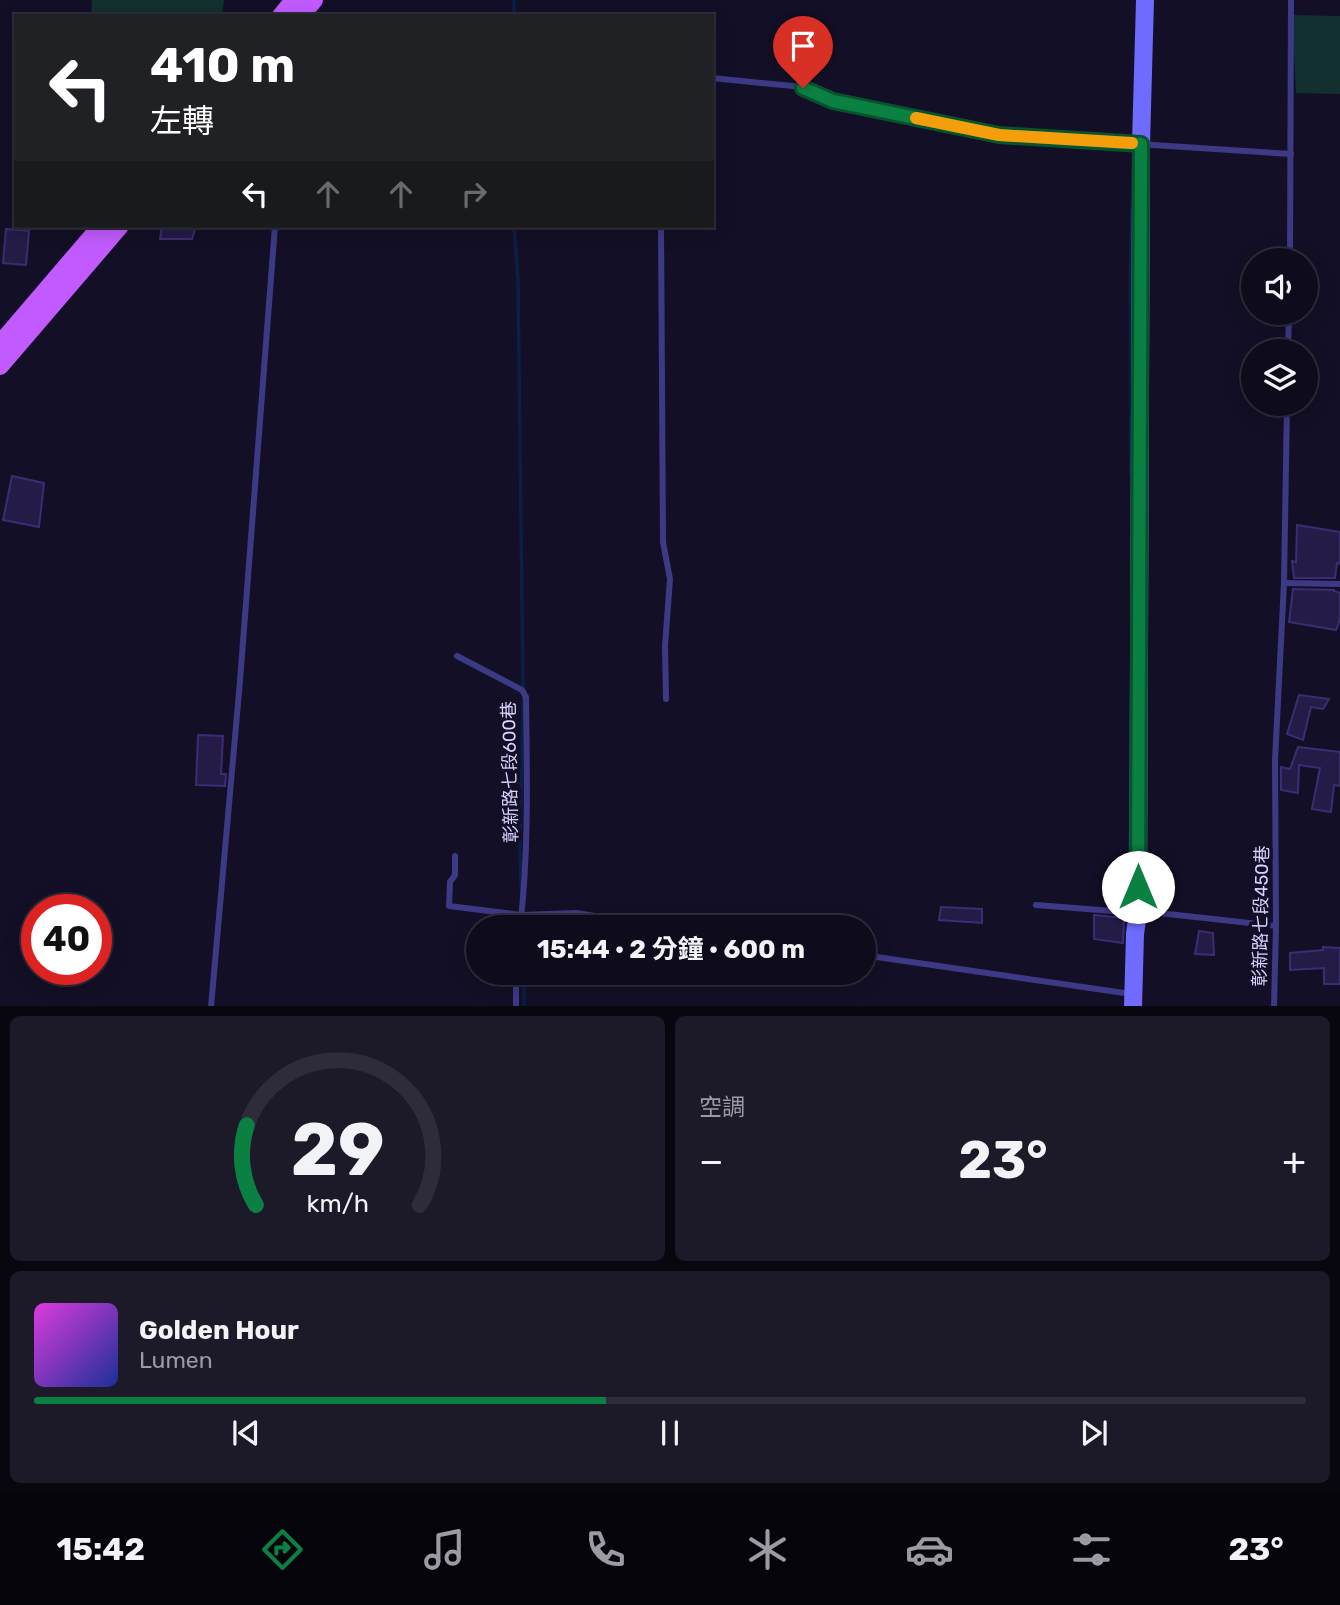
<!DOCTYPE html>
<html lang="zh-TW">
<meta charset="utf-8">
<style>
body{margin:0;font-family:Rubik,"Noto Sans TC",sans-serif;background:#1c1929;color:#f1f3f6;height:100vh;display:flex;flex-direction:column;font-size:26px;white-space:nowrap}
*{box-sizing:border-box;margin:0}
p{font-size:23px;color:#9b9ba3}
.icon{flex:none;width:38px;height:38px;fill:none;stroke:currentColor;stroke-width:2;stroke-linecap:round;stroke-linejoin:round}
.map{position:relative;height:1006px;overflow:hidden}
.panel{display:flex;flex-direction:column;gap:10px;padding:10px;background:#08060f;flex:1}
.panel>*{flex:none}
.top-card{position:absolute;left:14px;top:14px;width:700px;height:214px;border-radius:0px;box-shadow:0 4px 18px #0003,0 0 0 2px #2e2b3b;background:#202124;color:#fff;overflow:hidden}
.buttons{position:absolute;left:1241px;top:248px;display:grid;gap:14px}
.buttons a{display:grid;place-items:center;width:77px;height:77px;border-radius:50%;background:#0e0b1c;box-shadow:0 4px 18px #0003,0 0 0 2px #2e2b3b;font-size:35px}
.speed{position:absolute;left:21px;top:894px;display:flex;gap:14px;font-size:35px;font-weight:700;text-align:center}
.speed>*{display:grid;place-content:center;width:91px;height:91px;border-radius:50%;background:#0e0b1c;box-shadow:0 4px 18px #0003,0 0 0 2px #2e2b3b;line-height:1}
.speed .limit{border:10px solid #d22;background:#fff;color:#111}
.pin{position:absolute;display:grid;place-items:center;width:60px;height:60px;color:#fff;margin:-72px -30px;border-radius:50% 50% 50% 0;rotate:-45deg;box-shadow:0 0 7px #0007}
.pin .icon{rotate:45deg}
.me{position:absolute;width:77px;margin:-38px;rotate:0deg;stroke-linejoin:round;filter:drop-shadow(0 0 5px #0008)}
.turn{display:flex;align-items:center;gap:24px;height:147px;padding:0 21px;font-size:32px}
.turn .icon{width:91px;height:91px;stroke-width:2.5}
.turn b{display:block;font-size:49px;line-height:60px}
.lanes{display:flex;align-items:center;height:66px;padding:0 21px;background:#0003;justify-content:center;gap:35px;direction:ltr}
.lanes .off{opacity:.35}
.big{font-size:52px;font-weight:700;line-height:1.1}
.panel .widget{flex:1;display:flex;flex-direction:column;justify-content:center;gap:10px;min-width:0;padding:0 24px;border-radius:10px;background:#1c1929}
.panel .dial{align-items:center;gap:0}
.dial svg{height:182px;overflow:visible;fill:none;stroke:#2e2b3b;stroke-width:7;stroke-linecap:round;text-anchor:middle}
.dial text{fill:#f1f3f6;stroke:none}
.song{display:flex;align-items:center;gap:21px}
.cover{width:84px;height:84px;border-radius:10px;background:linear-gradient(135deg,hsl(300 70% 55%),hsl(230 70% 35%))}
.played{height:7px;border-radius:4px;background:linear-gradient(90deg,#0b8043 45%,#2e2b3b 45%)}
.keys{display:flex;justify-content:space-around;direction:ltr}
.heat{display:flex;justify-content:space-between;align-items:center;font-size:38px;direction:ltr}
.panel .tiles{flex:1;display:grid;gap:10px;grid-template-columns:1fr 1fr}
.widget:last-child{grid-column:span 2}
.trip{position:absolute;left:466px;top:915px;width:410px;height:70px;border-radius:35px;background:#0e0b1c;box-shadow:0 4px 18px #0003,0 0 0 2px #2e2b3b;font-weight:700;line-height:70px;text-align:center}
.tab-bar{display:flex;height:112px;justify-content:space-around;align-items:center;background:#06040b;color:#9b9ba3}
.tab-bar .icon{width:49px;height:49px}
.tab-bar .current{color:#0b8043}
.tab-bar b{font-size:32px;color:#f1f3f6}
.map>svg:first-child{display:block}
.green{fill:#12302f}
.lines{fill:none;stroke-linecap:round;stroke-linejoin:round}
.stream{stroke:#0a1f44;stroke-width:3.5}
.building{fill:#241b47;stroke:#3b2d73;stroke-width:2}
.lane{stroke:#3d3a85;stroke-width:6}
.secondary{stroke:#6f6bff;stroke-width:18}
.primary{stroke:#c25bff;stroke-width:18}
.route-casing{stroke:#07532c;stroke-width:18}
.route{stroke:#0b8043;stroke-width:12}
.slow{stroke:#f59e0b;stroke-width:12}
.labels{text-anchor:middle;stroke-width:7;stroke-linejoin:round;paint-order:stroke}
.street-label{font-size:18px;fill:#d9d4ff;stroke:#130f26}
</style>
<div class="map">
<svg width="1340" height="1007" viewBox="0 0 1340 1007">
<rect width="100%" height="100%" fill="#130f26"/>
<!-- green -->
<g class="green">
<polygon points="92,0 224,0 222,16 91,16"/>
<polygon points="1292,15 1340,16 1340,94 1296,93"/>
</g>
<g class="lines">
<!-- stream -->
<g class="stream">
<polyline points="514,16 514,0"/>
<polyline points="514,226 518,279 523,689"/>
<polyline points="1131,474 1130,278 1132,209"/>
<polyline points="521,888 520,851 523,697"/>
<polyline points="1127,932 1130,835"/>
<polyline points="524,973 524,1007"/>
</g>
</g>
<!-- building -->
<g class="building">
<polygon points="162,226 196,226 192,239 160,239"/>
<polygon points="6,229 29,231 26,265 3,263"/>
<polygon points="12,476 44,483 39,527 3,520"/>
<polygon points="1297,525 1340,532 1340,564 1337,563 1335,578 1294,578 1292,561 1296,562"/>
<polygon points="1293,589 1334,590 1334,591 1340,593 1340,619 1336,630 1289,622"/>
<polygon points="1299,695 1329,699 1323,709 1311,707 1303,740 1287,734"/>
<polygon points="198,735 223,736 221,774 226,774 225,786 196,785"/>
<polygon points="1298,747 1340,752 1340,786 1334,785 1331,812 1312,809 1320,768 1299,765 1298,793 1281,790 1281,767 1290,769"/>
<polygon points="941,907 982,909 982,923 939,920"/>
<polygon points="1094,915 1124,918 1123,943 1094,939"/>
<polygon points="1199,931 1213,933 1214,955 1195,954"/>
<polygon points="1323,947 1340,948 1340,984 1324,984 1324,968 1290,970 1290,953 1323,950"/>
</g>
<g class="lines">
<!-- lane -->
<g class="lane">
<polyline points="712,78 803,87 833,101 999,135 1291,154"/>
<polyline points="661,226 663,542 670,579 665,646 666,699"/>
<polyline points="1290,261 1291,0"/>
<polyline points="1288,352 1289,313"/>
<polyline points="1284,583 1340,584"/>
<path d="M457 656 522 690 526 697C527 774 529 851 520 928"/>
<polyline points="455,856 455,875 450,882 449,906 521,915 576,913 672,928"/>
<polyline points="1036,905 1138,913 1150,912 1276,926"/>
<polyline points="863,955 1131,994"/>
<polyline points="516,973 516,1007"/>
<polyline points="211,1007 240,681 275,226"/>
<polyline points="1274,1007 1276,926 1275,760 1284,583 1287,404"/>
</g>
<!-- secondary -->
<polyline class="secondary" points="1133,1007 1135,934 1138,913 1141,144 1145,0"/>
<!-- primary -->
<g class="primary">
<polyline points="281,16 294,0"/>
<polyline points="300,16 314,0"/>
<polyline points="0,344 101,226"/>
<polyline points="0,366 120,226"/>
</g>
</g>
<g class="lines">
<!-- route casing -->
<g class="route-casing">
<polyline id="route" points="803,88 833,101 999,135 1141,144 1138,887"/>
</g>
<!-- route -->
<use href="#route" class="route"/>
<!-- slow -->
<polyline class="slow" points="916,118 999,135 1132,143"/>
</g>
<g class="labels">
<!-- street labels -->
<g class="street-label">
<text transform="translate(510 772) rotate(-91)" y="6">彰新路七段600巷</text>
<text transform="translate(1261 916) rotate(-89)" y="6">彰新路七段450巷</text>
</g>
</g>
</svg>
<div class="buttons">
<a><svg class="icon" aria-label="sound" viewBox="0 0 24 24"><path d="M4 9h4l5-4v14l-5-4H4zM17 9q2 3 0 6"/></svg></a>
<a><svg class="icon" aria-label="layers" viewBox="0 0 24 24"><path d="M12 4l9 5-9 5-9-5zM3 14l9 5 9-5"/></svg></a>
</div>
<div class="speed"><div class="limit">40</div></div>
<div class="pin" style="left:803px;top:88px;background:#d93025"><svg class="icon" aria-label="arrive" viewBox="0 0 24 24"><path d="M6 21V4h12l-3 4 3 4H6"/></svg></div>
<svg class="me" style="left:1138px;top:887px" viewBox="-20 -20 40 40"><circle r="19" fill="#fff"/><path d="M0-13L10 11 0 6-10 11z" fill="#0b8043"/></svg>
<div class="trip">15:44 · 2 分鐘 · 600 m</div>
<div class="top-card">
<div class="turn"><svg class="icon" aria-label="left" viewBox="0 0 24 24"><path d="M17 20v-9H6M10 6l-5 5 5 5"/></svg><div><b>410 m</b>左轉</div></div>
<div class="lanes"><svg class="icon" aria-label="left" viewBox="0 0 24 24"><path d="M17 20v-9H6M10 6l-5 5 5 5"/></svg><svg class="icon off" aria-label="ahead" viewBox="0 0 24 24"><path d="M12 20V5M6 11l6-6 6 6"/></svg><svg class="icon off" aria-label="ahead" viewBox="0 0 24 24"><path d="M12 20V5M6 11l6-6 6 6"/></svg><svg class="icon off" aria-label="right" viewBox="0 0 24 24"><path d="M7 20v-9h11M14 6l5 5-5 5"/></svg></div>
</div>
</div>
<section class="panel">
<div class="tiles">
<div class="widget dial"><svg viewBox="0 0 100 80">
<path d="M14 69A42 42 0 1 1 86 69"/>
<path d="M14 69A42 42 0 0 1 10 34" stroke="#0b8043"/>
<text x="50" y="56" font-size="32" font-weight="700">29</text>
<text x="50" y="72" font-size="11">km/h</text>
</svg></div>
<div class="widget"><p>空調</p>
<div class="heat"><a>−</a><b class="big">23°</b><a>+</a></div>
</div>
<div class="widget">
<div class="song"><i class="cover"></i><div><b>Golden Hour</b><p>Lumen</p></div></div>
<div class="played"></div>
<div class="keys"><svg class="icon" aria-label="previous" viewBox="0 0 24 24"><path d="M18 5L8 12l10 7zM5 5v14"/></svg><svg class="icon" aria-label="pause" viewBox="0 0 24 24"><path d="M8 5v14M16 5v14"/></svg><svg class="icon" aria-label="next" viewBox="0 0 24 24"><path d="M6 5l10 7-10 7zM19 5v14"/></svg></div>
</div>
</div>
</section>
<nav class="tab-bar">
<b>15:42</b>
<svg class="icon current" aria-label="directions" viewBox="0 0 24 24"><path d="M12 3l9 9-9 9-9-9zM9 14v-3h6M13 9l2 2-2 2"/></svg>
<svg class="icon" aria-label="music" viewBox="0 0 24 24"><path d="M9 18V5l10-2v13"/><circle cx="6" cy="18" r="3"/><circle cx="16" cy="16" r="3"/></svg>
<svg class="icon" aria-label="phone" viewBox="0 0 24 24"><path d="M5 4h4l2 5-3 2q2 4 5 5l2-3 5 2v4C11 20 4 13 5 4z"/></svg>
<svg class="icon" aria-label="climate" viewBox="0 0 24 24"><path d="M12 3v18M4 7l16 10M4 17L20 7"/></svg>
<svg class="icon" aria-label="car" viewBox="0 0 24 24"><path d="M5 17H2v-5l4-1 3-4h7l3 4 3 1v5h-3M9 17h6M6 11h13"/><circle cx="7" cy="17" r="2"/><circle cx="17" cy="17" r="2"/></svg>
<svg class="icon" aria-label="filters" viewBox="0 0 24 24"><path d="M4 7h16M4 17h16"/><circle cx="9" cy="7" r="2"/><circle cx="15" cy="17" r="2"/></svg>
<b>23°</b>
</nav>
